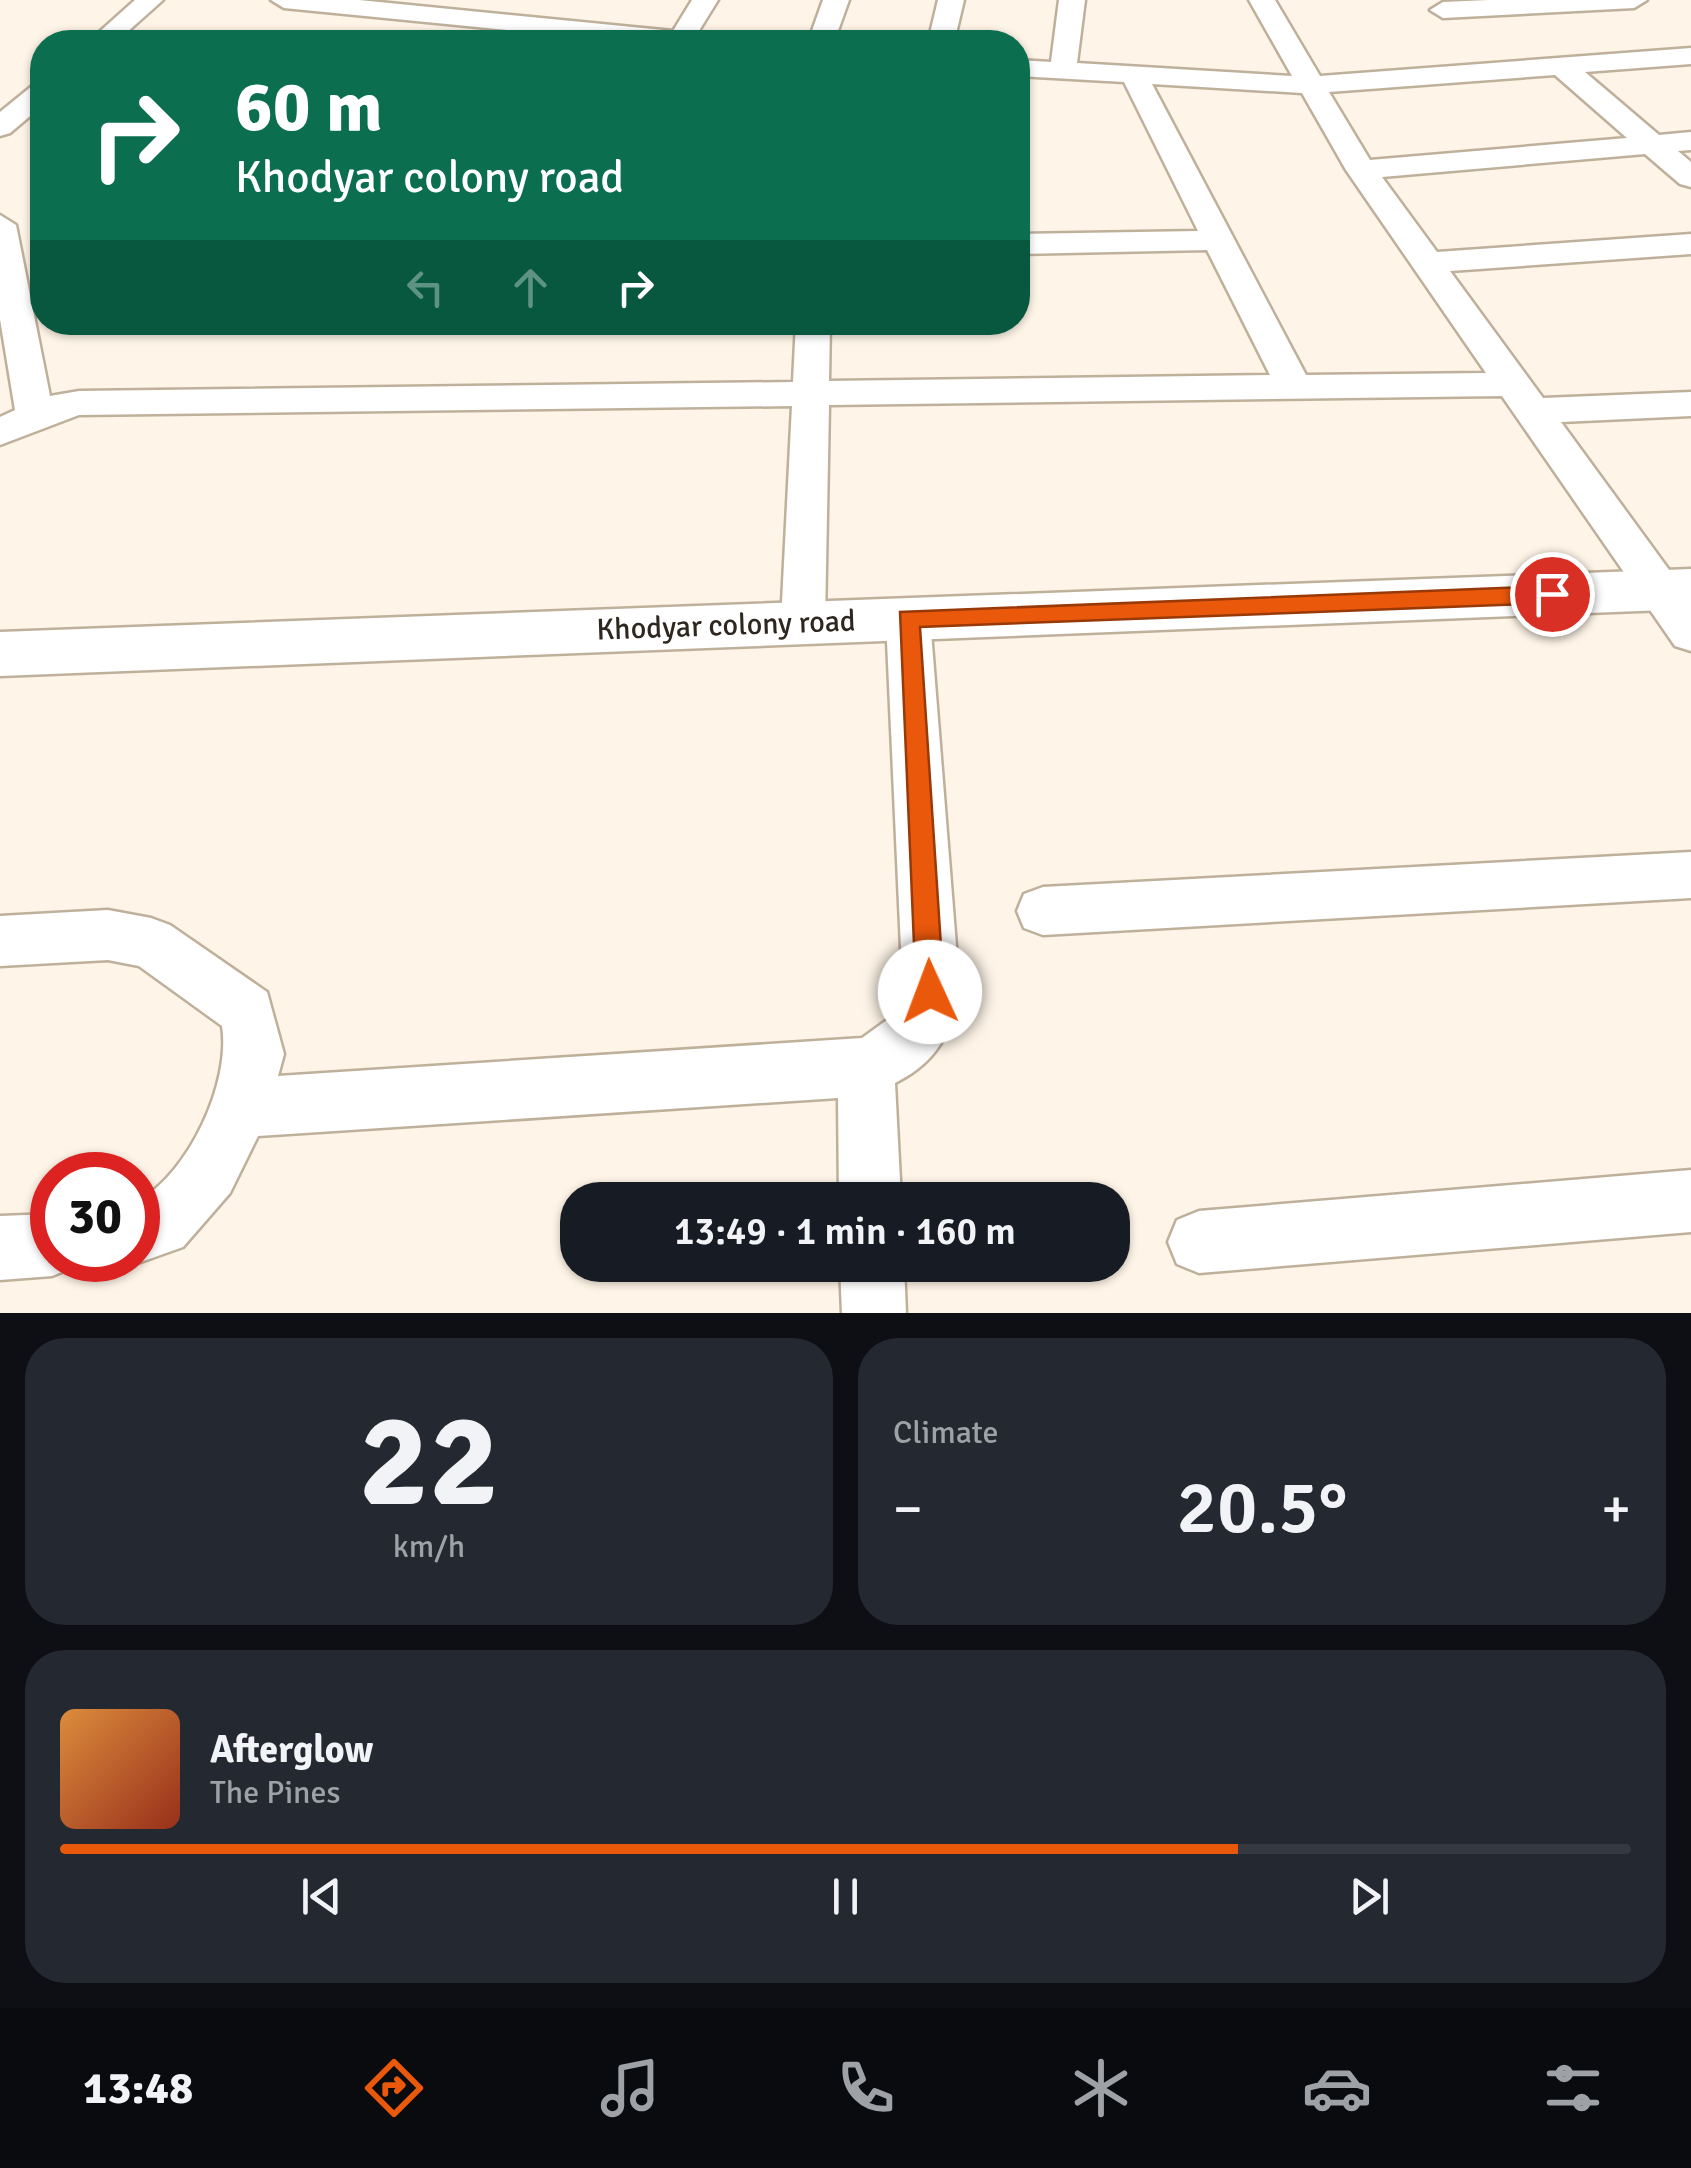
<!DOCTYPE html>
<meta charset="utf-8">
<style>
body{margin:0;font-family:Signika,sans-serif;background:#242831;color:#f1f3f6;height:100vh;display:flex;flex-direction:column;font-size:38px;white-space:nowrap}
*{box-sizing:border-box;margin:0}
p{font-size:32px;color:#9ea1a6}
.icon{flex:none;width:55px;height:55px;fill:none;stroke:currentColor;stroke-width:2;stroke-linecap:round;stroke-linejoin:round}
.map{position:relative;height:1313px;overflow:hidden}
.side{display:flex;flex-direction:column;gap:25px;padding:25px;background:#0d0f14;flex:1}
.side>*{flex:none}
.banner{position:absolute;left:30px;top:30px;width:1000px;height:305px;border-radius:40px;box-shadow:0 2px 8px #0004;background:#0b6e4f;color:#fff;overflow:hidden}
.speed{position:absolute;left:30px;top:1152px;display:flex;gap:20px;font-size:50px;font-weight:700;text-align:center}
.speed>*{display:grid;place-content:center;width:130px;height:130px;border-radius:50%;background:#171b24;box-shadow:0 2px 8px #0004;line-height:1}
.speed .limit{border:15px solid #d22;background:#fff;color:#111}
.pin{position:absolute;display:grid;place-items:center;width:85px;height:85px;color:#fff;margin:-42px;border:5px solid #fff;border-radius:50%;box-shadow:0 2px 10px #0007}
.me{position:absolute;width:110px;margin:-55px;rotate:358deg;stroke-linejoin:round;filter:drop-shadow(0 0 8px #0008)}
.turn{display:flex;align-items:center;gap:35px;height:210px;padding:0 40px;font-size:45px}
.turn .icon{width:130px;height:130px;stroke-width:2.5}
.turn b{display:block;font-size:70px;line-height:85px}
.lanes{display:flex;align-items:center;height:95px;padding:0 40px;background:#0003;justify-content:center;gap:50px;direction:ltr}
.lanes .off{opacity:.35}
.big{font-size:75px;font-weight:600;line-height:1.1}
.side .card{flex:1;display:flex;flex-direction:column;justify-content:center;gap:15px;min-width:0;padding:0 35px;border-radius:40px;background:#242831}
.side .dial{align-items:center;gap:0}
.dial b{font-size:130px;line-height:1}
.song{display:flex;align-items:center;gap:30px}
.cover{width:120px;height:120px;border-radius:15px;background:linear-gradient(135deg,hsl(30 70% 55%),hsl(10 70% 35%))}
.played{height:10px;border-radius:5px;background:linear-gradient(90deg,#ea580c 75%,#363941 75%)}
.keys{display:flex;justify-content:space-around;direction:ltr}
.heat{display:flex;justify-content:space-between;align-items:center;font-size:55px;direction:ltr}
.side .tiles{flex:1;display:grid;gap:25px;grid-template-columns:1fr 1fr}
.card:last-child{grid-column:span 2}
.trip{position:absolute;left:560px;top:1182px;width:570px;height:100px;border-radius:40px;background:#171b24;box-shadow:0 2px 8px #0004;font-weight:600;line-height:100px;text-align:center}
.tab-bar{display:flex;height:160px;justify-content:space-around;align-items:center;background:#090b0e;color:#9ea1a6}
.tab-bar .icon{width:70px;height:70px}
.tab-bar .on{color:#ea580c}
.tab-bar b{font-size:45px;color:#f1f3f6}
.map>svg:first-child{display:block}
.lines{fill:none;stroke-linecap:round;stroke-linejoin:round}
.street-casing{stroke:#bfb09b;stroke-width:5}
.secondary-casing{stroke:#bfb09b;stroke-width:5}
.street{fill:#fff;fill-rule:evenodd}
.secondary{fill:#fff;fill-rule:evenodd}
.route{fill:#ea580c;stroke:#983908;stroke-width:2.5}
.labels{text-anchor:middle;stroke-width:9;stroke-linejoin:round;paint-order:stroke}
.street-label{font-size:30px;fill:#2d271f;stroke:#fff}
</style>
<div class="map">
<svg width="1691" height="1313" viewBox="0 0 1691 1313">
<rect width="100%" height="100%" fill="#fef4e7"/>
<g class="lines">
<!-- street casing -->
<g class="street-casing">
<g id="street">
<polygon points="135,0 163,0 116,42 88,42"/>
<polygon points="271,0 359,0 673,31 692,0 718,0 697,34 710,36 714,42 628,42 284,8"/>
<polygon points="823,0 849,0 834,42 808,42"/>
<polygon points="938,0 964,0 954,42 928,42"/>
<path d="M1059 0H1085L1077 63 1292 76 1249 0H1275L1320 76 1691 48V64L1585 72 1659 135 1691 132V150L1678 151 1691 162V187L1680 184 1645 154 1382 177 1437 252 1691 234V254L1450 271 1543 398 1691 392V416L1561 422 1691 600V651L1675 646 1502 396 829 405 825 622 819 634 803 639 787 634 781 622 792 406 79 415 0 445V417L15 410 0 319V215L16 225 50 396 79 391 793 382 796 322H830L829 381 1270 375 1207 250 1018 254V234L1198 231 1124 82 1018 76V60L1051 62ZM1555 75 1627 138 1370 160 1329 92ZM1152 84 1302 93 1346 170 1486 373 1306 375Z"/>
<polygon points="1489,0 1647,0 1634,8 1443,18 1430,10 1443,2"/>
<polygon points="42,84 42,106 10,133 0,136 0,112 32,86"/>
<path d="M908 602 924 607 930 619 958 971C957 1023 943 1059 895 1083L901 1200H839L838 1098 258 1136 230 1193 183 1247 138 1263 130 1260H138V1201C189 1173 231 1082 222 1026L139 966 108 960 0 966V916L108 910 151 918 170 925 267 992 284 1054 278 1076 862 1038 898 1012 903 992 886 619 892 607Z"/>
<polygon points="1691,852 1691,898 1043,935 1024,928 1017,911 1024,894 1043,887"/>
<polygon points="1691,1170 1691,1232 1199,1273 1177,1264 1168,1242 1177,1220 1199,1211"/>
<polygon points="52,1214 52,1260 77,1260 74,1267 52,1276 0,1280 0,1216"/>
<polygon points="840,1265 904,1265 906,1313 842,1313"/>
</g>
</g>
<!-- secondary casing -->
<g class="secondary-casing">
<polygon id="secondary" points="1691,569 1691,609 0,676 0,632"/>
</g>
<!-- street -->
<use href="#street" class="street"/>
<!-- secondary -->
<use href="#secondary" class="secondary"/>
</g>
<!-- route -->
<polygon class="route" points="1552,586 1563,594 1552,603 920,627 944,992 940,1002 930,1005 920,1002 916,992 900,612"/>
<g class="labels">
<!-- street labels -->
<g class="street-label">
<text transform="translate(726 625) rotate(-2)" y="10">Khodyar colony road</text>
</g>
</g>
</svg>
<div class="speed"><div class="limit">30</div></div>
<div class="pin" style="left:1552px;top:594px;background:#d93025"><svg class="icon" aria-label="arrive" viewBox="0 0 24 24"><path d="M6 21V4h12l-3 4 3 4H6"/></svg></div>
<svg class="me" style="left:930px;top:992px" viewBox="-20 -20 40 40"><circle r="19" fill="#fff"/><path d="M0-13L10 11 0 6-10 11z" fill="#ea580c"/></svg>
<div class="trip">13:49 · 1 min · 160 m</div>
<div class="banner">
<div class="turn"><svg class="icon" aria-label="right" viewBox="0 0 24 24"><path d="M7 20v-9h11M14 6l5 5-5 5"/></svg><div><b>60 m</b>Khodyar colony road</div></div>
<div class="lanes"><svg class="icon off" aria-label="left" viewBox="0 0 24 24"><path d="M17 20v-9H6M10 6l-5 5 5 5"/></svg><svg class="icon off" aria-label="ahead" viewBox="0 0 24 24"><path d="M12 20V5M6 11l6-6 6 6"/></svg><svg class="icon" aria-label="right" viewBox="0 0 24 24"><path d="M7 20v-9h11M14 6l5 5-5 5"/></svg></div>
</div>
</div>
<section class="side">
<div class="tiles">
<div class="card dial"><b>22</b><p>km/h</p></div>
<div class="card"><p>Climate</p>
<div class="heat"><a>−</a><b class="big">20.5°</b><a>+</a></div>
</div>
<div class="card">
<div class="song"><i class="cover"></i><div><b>Afterglow</b><p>The Pines</p></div></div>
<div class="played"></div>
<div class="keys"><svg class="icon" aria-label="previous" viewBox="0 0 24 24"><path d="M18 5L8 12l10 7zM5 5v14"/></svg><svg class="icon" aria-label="pause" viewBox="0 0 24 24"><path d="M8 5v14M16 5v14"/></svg><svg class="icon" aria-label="next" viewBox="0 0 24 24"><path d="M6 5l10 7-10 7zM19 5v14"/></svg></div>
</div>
</div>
</section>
<nav class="tab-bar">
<b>13:48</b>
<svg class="icon on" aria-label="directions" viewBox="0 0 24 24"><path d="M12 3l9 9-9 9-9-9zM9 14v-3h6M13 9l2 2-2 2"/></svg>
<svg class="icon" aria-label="music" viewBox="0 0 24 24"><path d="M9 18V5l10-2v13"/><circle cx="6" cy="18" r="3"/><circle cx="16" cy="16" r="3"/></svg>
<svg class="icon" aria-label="phone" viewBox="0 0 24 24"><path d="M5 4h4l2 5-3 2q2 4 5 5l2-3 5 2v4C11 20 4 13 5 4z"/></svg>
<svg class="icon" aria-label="climate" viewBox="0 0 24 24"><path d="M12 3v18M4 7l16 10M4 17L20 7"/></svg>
<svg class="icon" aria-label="car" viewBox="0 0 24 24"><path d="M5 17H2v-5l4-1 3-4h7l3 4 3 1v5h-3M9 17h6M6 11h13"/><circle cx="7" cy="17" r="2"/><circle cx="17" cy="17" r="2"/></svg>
<svg class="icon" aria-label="filters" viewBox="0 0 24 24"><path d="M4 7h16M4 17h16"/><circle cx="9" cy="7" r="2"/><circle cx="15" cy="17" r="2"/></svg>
</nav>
